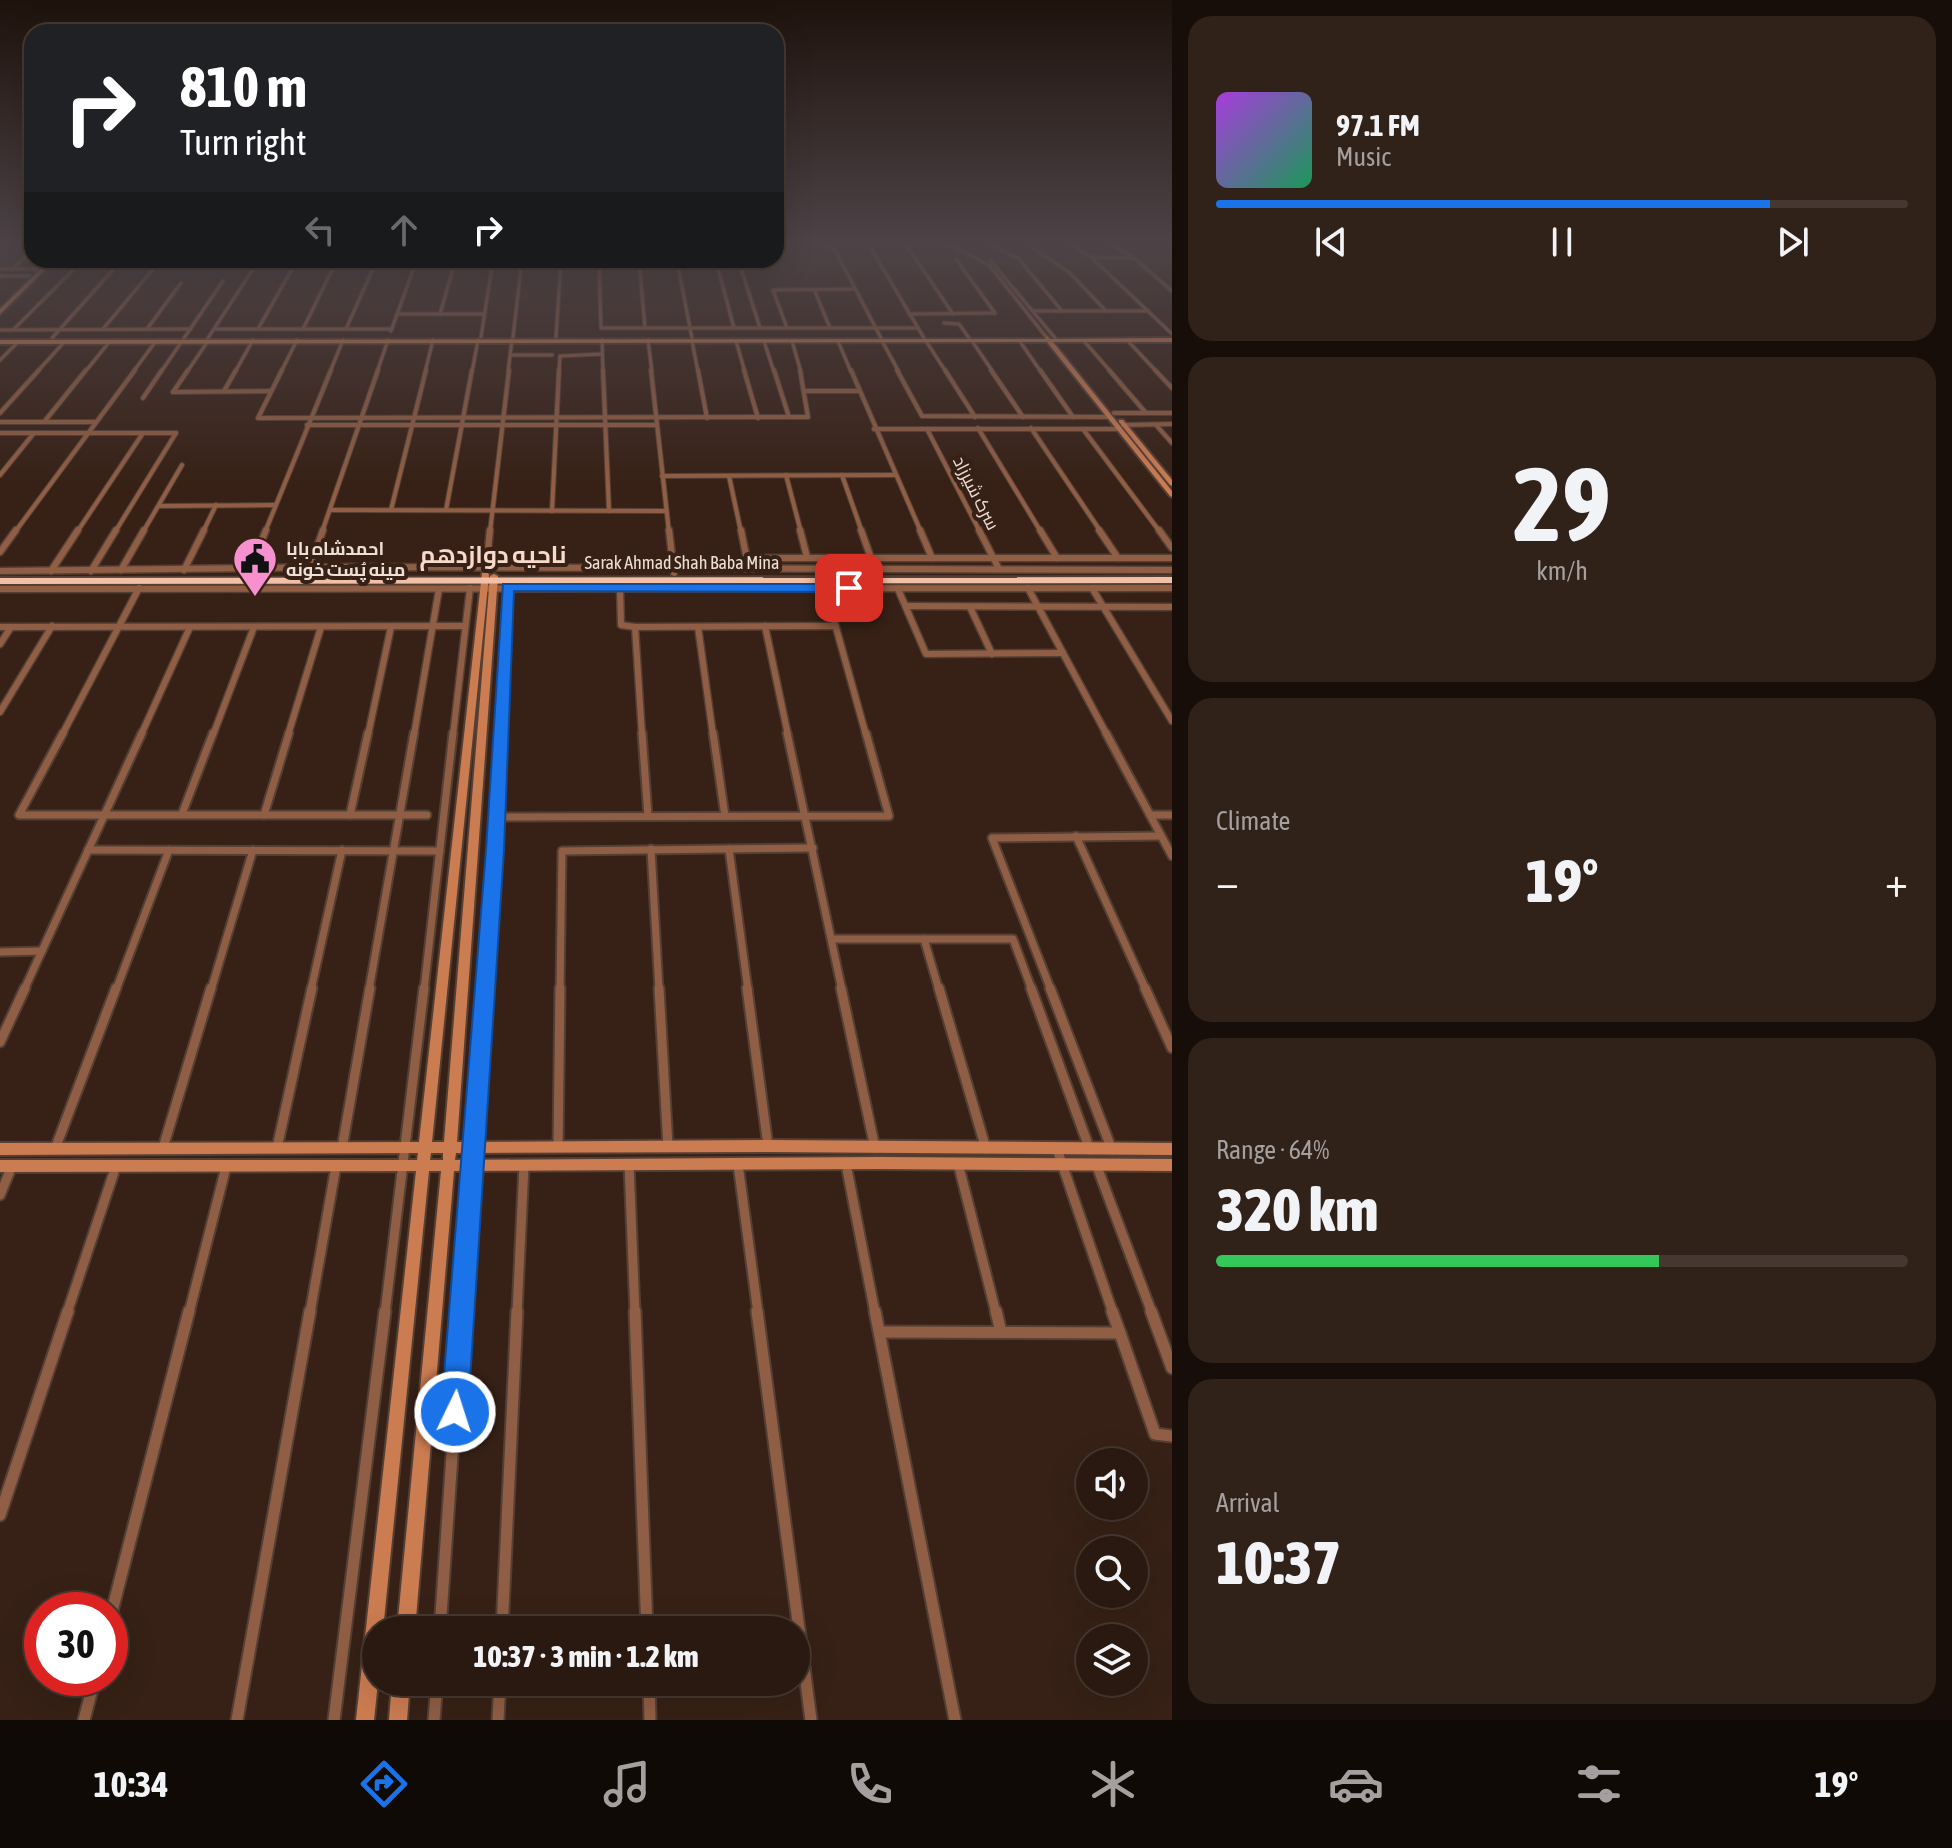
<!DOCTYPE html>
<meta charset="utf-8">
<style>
body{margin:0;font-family:"Asap Condensed",Cairo,sans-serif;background:#312219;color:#f1f3f6;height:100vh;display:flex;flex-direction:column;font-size:30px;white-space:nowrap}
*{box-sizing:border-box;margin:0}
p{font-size:26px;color:#a5a09f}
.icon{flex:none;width:44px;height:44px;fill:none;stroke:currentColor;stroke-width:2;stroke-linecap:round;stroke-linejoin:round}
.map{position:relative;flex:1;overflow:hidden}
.drawer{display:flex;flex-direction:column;gap:16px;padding:16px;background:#170e09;width:780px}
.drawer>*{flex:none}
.top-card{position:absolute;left:24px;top:24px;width:760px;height:244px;border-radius:24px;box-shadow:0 8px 32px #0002,0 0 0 2px #453830;background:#202124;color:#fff;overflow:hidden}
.buttons{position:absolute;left:1076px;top:1448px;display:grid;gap:16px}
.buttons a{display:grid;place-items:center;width:72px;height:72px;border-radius:50%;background:#291910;box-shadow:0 8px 32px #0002,0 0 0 2px #453830;font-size:40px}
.speed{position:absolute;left:24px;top:1592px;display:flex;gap:16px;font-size:40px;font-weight:700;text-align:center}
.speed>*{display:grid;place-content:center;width:104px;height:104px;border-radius:50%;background:#291910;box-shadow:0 8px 32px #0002,0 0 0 2px #453830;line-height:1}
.speed .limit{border:12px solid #d22;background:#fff;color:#111}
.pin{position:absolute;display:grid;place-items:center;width:68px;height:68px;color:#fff;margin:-34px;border-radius:16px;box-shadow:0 4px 12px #0006}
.me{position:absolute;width:88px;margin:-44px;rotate:4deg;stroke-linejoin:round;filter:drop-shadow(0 0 6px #0008)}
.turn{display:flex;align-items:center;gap:28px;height:168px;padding:0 24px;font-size:36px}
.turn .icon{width:104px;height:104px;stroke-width:2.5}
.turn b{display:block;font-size:56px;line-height:68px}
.lanes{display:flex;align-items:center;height:76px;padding:0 24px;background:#0003;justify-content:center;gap:40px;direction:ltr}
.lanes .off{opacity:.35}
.big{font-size:60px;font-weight:800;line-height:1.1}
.drawer .card{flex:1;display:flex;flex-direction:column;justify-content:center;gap:12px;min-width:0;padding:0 28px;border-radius:24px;background:#312219}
.drawer .dial{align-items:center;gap:0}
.dial b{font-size:104px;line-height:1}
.song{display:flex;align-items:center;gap:24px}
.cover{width:96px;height:96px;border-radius:12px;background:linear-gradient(135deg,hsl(280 70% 55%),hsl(150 70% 35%))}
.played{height:8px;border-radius:4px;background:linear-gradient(90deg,#1a73e8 80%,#453830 80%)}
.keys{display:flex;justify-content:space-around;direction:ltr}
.heat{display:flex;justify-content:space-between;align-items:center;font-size:44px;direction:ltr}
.charge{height:12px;border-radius:6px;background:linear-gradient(90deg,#34c759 64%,#453830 0)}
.trip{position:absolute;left:362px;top:1616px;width:448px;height:80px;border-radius:40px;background:#291910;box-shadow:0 8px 32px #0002,0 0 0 2px #453830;font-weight:800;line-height:80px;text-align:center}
.dock{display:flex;height:128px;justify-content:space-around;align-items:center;background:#100a06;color:#a5a09f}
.dock .icon{width:56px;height:56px}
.dock .current{color:#1a73e8}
.dock b{font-size:36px;color:#f1f3f6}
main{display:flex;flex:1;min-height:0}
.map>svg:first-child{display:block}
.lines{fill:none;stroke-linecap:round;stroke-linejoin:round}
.street-far5-casing{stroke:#543f35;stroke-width:5}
.street-far4-casing{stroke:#543f35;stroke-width:6}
.street-far3-casing{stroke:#543f35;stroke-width:9}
.street-far2-casing{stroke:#543f35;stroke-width:11}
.street-far1-casing{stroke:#543f35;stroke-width:13}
.street-casing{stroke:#543f35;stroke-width:15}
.secondary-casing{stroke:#543f35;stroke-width:4}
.highway-casing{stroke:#543f35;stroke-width:4}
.street-far5{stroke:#905e44;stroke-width:3}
.street-far4{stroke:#905e44;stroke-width:4}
.street-far3{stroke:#905e44;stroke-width:6}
.street-far2{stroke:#905e44;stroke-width:7}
.street-far1{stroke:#905e44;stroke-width:9}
.street{stroke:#905e44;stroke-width:11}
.secondary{fill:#cc7c51;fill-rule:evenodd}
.highway{fill:#f2c0a6;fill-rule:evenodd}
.route{fill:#1a73e8;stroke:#114b97;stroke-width:2}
.labels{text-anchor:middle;stroke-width:8;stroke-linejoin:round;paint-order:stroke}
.far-street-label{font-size:18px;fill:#edded6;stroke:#372116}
.far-poi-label{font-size:18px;font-weight:bold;fill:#edded6;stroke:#372116;text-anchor:start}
.far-district-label{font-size:24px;font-weight:bold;fill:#f8dacb;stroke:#372116}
</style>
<main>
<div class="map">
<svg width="1172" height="1720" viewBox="0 0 1172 1720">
<rect width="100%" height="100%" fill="#372116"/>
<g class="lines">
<!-- street-far5 casing -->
<g class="street-far5-casing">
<g id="street-far5">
<polyline points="786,244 951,245"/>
<polyline points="948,244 989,265 1047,338"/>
<polyline points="989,244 1018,258 1062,311"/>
<polyline points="1027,244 1070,273 1106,311"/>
<polyline points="1070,244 1091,257 1172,334"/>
<polyline points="1111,244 1134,258 1172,291"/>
<polyline points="907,246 953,314"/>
<polyline points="829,247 835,250 881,338"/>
<polyline points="872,250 924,338"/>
<polyline points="1092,257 1132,258"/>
<polyline points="956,259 995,313"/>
<polyline points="639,260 645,328"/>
<polyline points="990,260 1055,338"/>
<polyline points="522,261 739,262 760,328"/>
<polyline points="599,261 601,328 918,328"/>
<polyline points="677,261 692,338"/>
<polyline points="716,261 734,328"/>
<polyline points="51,263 159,262"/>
<polyline points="0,269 37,269"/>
<polyline points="12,269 32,251"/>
<polyline points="0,276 29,276"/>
<polyline points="814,289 830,328"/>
<polyline points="1033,311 1148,311"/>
<polyline points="397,314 484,314"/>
<polyline points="440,314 455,262"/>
<polyline points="909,314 995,313"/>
<polyline points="944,323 959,324 969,338"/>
<polyline points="787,328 773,290 855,289"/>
<polyline points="14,329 80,263"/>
<polyline points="103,329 159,262"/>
<polyline points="147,329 181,283"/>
<polyline points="214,329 392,329"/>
<polyline points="258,329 296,262"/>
<polyline points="303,329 336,262"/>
<polyline points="346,329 376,262"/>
<polyline points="0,330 191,329"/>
<polyline points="391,331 416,262"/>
<polyline points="481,337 493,260"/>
<polyline points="513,337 522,260"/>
<polyline points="556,337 561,261"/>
<polyline points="52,338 120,262"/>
<polyline points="184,338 223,281"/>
<polyline points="208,338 257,263 493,262"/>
<polyline points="602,340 603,372"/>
<polyline points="648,340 652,372"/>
<polyline points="1019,340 1041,372"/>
<polyline points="1127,340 1157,372"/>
<polyline points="692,341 698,372"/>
<polyline points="736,341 745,372"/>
<polyline points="764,341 774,372"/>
<polyline points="792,341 801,372"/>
<polyline points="838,341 851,372"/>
<polyline points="882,341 899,372"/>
<polyline points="926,341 946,372"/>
<polyline points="972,341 993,372"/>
<polyline points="1084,341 1111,372"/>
<polyline points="511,355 552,355"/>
<polyline points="0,360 19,341"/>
<polyline points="37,372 65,341"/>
<polyline points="85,372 110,341"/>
<polyline points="133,372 156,341"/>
<polyline points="161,372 182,341"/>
<polyline points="187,372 208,341"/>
<polyline points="235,372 253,340"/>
<polyline points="281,372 297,340"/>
<polyline points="330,372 343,340"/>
<polyline points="377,372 388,340"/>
<polyline points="425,372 433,340"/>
<polyline points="472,372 478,340"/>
<polyline points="508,372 512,340"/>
<polyline points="559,372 560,356 602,354"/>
</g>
</g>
<!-- street-far4 casing -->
<g class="street-far4-casing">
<g id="street-far4">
<polyline points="282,370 258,418 808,417 800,370"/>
<polyline points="603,370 609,511"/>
<polyline points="651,370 669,532"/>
<polyline points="698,370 707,418"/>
<polyline points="744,370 758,418"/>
<polyline points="774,370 789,417"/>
<polyline points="851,370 921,532"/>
<polyline points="897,370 922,416 1108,417"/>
<polyline points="945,370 975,417"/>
<polyline points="991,370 1023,417"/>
<polyline points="1040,370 1073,417"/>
<polyline points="1109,370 1146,413 1114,413"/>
<polyline points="1155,370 1172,388"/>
<polyline points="224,391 236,370"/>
<polyline points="806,391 859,391"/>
<polyline points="173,392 271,391"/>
<polyline points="173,392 188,370"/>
<polyline points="143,398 162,370"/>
<polyline points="0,413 39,370"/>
<polyline points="1146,413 1172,413"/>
<polyline points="0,422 96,422"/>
<polyline points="44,422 86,370"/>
<polyline points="307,425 657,425"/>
<polyline points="1123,425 1172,424"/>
<polyline points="1156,425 1172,443"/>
<polyline points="978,428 1041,532"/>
<polyline points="1031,428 1101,532"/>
<polyline points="874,429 1118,429"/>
<polyline points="927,429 980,532"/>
<polyline points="1083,429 1160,532"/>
<polyline points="0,433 176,433"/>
<polyline points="0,475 34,433"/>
<polyline points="786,475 801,532"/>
<polyline points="842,475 862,532"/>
<polyline points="662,476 895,475"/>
<polyline points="729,476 741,532"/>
<polyline points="159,506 275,505"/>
<polyline points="330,510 666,511"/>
<polyline points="391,510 426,370"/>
<polyline points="446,510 472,370"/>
<polyline points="552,511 559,370"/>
<polyline points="15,532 135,370"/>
<polyline points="77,532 143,433"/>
<polyline points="115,532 176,433"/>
<polyline points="143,532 182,465"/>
<polyline points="203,532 216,505"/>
<polyline points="265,532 331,370"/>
<polyline points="322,532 378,370"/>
<polyline points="490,532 509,370"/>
</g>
</g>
<!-- street-far3 casing -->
<g class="street-far3-casing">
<g id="street-far3">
<polyline points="669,530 674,573"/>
<polyline points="741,530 747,560"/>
<polyline points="800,530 807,557"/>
<polyline points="861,530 871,558"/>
<polyline points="920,530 932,558"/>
<polyline points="979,530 999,569"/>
<polyline points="1040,530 1057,558"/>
<polyline points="1099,530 1118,558"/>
<polyline points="1159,530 1172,548"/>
<polyline points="0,552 16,530"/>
<polyline points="746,558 1172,558"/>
<polyline points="310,568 323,530"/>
<polyline points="486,569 490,530"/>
<polyline points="121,570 144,530"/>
<polyline points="184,570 204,530"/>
<polyline points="250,570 266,530"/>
<polyline points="0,571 353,567 1172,570"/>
<polyline points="51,571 78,530"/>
<polyline points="91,571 116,530"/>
<polyline points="620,587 621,625 635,627 642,735"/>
<polyline points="825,588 866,735"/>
<polyline points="1028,588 1107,735"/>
<polyline points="1092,588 1172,721"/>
<polyline points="0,589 1172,588"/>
<polyline points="898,589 926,654 1063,653"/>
<polyline points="906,606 1172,607"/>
<polyline points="970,607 992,654"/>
<polyline points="765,626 788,735"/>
<polyline points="0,627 465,626"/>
<polyline points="635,627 835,626"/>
<polyline points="698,627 713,735"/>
<polyline points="0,644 11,627"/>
<polyline points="0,712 52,626"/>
<polyline points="62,735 139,588"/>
<polyline points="141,735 190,627"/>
<polyline points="213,735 254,627"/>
<polyline points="288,735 321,627"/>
<polyline points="368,735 391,627"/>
<polyline points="414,735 439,589"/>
<polyline points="453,735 470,588"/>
<polyline points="501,735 508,587"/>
</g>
</g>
<!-- street-far2 casing -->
<g class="street-far2-casing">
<g id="street-far2">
<polyline points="63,733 19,815 427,815"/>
<polyline points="642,733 648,816"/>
<polyline points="713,733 725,816"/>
<polyline points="787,733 842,990"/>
<polyline points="1106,733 1172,856"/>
<polyline points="182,814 213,733"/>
<polyline points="264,815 289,733"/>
<polyline points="350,815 368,733"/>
<polyline points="1150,815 1172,815"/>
<polyline points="497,817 889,816 866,733"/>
<polyline points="1076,836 1146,990"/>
<polyline points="651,849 659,990"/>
<polyline points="729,849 748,990"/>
<polyline points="88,850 440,851"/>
<polyline points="834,939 1013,939 1032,990"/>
<polyline points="924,939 939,990"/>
<polyline points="0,952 42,951"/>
<polyline points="24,990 142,733"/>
<polyline points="116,990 169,850"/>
<polyline points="211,990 253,850"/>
<polyline points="311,990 342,850"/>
<polyline points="369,990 414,733"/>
<polyline points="424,990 453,733"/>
<polyline points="485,990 501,733"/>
<polyline points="560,990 562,851 813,848"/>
<polyline points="1051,990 992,838 1161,836"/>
</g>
</g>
<!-- street-far1 casing -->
<g class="street-far1-casing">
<g id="street-far1">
<polyline points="659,988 668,1147"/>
<polyline points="747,988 768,1146"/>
<polyline points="841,988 875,1148"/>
<polyline points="939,988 986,1149"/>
<polyline points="1031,988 1090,1150"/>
<polyline points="1050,988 1112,1150"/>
<polyline points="1145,988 1172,1048"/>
<polyline points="0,1042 25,988"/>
<polyline points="558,1147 560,988"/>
<polyline points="163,1148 211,988"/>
<polyline points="277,1148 312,988"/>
<polyline points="342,1148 370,988"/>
<polyline points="55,1149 116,988"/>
<polyline points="1057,1149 1113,1313"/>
<polyline points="958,1163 996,1313"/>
<polyline points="629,1164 635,1313"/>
<polyline points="738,1164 758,1313"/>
<polyline points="846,1164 875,1313"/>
<polyline points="1096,1164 1152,1313"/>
<polyline points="0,1195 12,1166"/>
<polyline points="67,1313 116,1166"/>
<polyline points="189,1313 226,1167"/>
<polyline points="310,1313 336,1166"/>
<polyline points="385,1313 424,988"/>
<polyline points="462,1313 485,988"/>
<polyline points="517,1313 524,1165"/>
</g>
</g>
<!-- street casing -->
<g class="street-casing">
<g id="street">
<polyline points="635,1311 647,1630"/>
<polyline points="757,1311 811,1720"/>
<polyline points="875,1311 955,1720"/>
<polyline points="996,1311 1001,1332"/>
<polyline points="1151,1311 1172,1368"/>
<polyline points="881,1332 1120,1333 1112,1311"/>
<polyline points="1120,1333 1155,1434 1172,1436"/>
<polyline points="0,1515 68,1311"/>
<polyline points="110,1619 189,1311"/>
<polyline points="440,1630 462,1311"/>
<polyline points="502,1630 517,1311"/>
<polyline points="649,1682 650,1720"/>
<polyline points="84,1720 95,1678"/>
<polyline points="237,1720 310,1311"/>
<polyline points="334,1720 385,1311"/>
<polyline points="434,1720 437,1682"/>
<polyline points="498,1720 500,1682"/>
</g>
</g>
<!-- secondary casing -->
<g class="secondary-casing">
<g id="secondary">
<polygon points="50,260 55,260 0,314 0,309"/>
<polygon points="1047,336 1050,339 1172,338 1172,342 1053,342 1172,491 1172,497 1170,496 1047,342 0,344 0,340 1045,339"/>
<polygon points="1119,420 1123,420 1172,480 1172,486 1170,485 1119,422"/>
<path d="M482 573H488L489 575 432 1142H444L490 576 494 574 498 576 457 1142 768 1140 1172 1143V1155L768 1152 456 1153 455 1160 879 1157 1172 1159V1171L879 1169 454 1171 415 1630H397L441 1171H429L383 1630H376V1682H378L374 1720H356L416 1171 0 1172V1160H417L418 1153 0 1155V1143L419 1142ZM431 1153H443V1160H430Z"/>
<polygon points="392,1682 410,1682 407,1720 389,1720"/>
</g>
</g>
<!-- highway casing -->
<g class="highway-casing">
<polygon id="highway" points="1172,577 1172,583 0,584 0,578"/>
</g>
<!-- street-far5 -->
<use href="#street-far5" class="street-far5"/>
<!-- street-far4 -->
<use href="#street-far4" class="street-far4"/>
<!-- street-far3 -->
<use href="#street-far3" class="street-far3"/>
<!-- street-far2 -->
<use href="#street-far2" class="street-far2"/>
<!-- street-far1 -->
<use href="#street-far1" class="street-far1"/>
<!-- street -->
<use href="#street" class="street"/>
<!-- secondary -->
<use href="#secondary" class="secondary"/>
<!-- highway -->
<use href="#highway" class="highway"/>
</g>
<!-- sky -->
<linearGradient id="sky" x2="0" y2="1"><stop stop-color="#1e120c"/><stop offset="0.5" stop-color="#4d4347"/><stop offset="1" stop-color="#4d4347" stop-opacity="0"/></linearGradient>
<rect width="1172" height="485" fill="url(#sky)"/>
<!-- route -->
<polygon class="route" points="503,584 849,584 856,588 849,592 514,591 504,850 468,1412 464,1422 455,1426 445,1422 441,1412 486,850"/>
<!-- icons -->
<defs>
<g id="civic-pin" transform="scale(2.3)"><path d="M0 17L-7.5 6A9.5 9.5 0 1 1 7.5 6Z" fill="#f690cf" stroke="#372116"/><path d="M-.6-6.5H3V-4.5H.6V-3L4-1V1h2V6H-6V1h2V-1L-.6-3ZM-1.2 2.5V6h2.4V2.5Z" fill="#111"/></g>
</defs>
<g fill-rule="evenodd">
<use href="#civic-pin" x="255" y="559"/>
</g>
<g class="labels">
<!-- far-street labels -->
<g class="far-street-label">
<text transform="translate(976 493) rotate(63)" y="6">سرک شیرزاد</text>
<text x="682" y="569">Sarak Ahmad Shah Baba Mina</text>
</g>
<!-- far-poi labels -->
<g class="far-poi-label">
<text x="286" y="555">احمدشاه بابا<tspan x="286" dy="21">مینه پُست خونه</tspan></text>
</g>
<!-- far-district labels -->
<g class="far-district-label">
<text x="493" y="563">ناحیه دوازدهم</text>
</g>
</g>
</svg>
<div class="buttons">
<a><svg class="icon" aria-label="sound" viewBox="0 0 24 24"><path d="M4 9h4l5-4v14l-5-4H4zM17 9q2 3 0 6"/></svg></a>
<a><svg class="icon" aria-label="search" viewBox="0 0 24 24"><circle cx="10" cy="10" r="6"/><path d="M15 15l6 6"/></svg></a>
<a><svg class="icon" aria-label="layers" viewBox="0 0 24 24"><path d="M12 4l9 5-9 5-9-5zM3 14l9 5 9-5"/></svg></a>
</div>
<div class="speed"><div class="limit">30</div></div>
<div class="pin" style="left:849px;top:588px;background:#d93025"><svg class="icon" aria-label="arrive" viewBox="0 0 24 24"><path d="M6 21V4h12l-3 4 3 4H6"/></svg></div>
<svg class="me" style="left:455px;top:1412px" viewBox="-20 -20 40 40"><circle r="17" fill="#1a73e8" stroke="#fff" stroke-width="3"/><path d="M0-11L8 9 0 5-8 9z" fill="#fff"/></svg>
<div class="trip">10:37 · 3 min · 1.2 km</div>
<div class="top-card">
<div class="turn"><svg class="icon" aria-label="right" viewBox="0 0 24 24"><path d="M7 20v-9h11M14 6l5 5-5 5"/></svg><div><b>810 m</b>Turn right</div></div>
<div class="lanes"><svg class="icon off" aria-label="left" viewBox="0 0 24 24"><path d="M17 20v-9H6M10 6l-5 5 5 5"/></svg><svg class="icon off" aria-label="ahead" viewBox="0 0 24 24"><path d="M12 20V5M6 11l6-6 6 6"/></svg><svg class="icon" aria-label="right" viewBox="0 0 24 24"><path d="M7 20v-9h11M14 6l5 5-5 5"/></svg></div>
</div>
</div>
<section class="drawer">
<div class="card">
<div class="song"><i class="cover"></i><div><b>97.1 FM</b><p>Music</p></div></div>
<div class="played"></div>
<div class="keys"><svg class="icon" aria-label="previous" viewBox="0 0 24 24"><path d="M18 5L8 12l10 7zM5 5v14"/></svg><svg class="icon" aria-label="pause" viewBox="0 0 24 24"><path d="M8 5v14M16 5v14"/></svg><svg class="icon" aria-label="next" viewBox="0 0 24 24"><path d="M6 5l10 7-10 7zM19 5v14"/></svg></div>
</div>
<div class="card dial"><b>29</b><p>km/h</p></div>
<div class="card"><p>Climate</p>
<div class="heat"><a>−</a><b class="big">19°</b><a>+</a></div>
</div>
<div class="card"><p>Range · 64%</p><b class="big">320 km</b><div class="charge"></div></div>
<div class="card"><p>Arrival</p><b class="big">10:37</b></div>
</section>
</main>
<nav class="dock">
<b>10:34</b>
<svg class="icon current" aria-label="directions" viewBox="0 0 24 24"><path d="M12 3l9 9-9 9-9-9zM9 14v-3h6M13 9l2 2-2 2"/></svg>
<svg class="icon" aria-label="music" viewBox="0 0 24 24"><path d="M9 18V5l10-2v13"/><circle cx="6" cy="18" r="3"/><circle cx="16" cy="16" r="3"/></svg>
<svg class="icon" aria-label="phone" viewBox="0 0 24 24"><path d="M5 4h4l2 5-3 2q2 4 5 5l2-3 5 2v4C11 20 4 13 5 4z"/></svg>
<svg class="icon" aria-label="climate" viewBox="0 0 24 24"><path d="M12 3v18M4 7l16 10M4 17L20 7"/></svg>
<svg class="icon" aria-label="car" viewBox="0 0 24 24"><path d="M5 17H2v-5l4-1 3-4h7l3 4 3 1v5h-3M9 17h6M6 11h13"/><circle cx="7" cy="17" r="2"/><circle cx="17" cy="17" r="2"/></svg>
<svg class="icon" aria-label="filters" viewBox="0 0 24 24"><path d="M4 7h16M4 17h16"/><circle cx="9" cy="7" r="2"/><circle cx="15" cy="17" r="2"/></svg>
<b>19°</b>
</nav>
